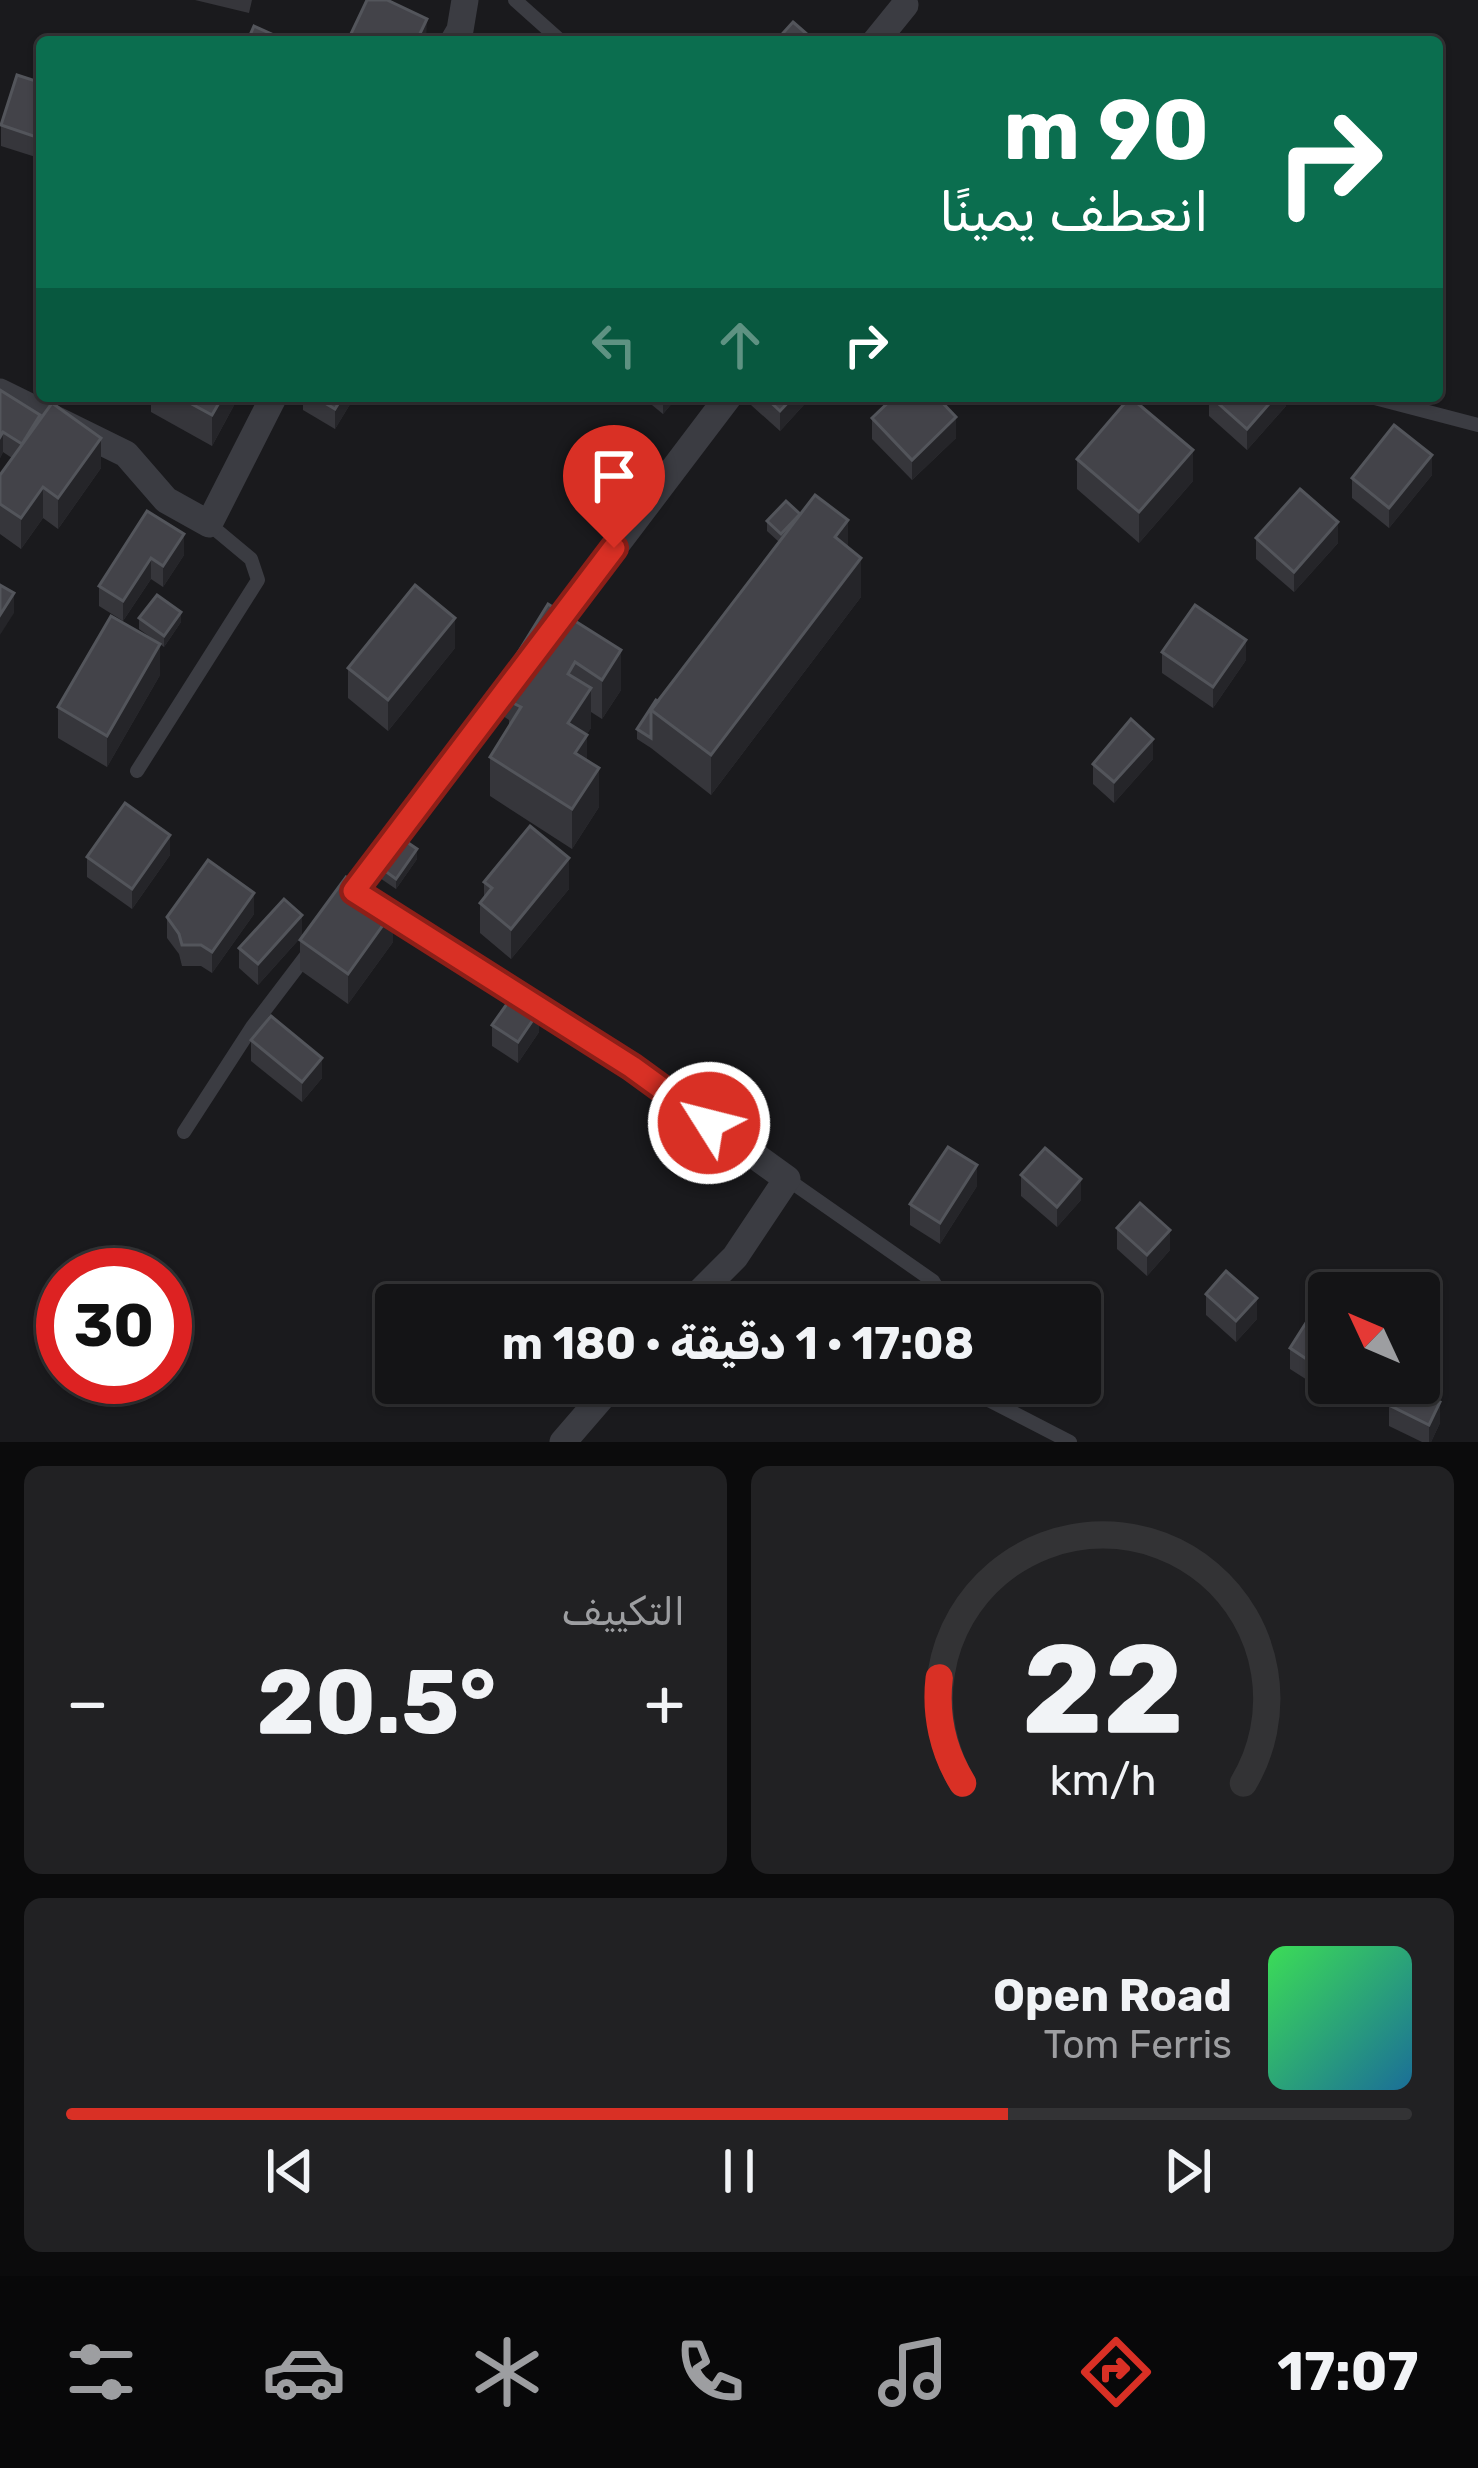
<!DOCTYPE html>
<html lang="ar">
<meta charset="utf-8">
<style>
body{margin:0;font-family:Rubik,"Noto Sans Arabic",sans-serif;background:#212123;color:#f1f3f6;direction:rtl;height:100vh;display:flex;flex-direction:column;font-size:45px;white-space:nowrap}
*{box-sizing:border-box;margin:0}
p{font-size:39px;color:#9d9ea1}
.icon{flex:none;width:66px;height:66px;fill:none;stroke:currentColor;stroke-width:2;stroke-linecap:round;stroke-linejoin:round}
.map{position:relative;height:1442px;overflow:hidden;direction:ltr}
.side{display:flex;flex-direction:column;gap:24px;padding:24px;background:#0b0b0c;flex:1}
.side>*{flex:none}
.banner{position:absolute;left:36px;top:36px;width:1407px;height:366px;border-radius:12px;box-shadow:0 3px 9px #0004,0 0 0 3px #333335;direction:rtl;background:#0b6e4f;color:#fff;overflow:hidden}
.needle{width:78px;rotate:314deg}
.fabs{position:absolute;left:1308px;top:1272px;display:grid;gap:24px}
.fabs a{display:grid;place-items:center;width:132px;height:132px;border-radius:12px;background:#141416;box-shadow:0 3px 9px #0004,0 0 0 3px #333335;font-size:60px}
.speed{position:absolute;left:36px;top:1248px;display:flex;gap:24px;font-size:60px;font-weight:700;text-align:center}
.speed>*{display:grid;place-content:center;width:156px;height:156px;border-radius:50%;background:#141416;box-shadow:0 3px 9px #0004,0 0 0 3px #333335;line-height:1}
.speed .limit{border:18px solid #d22;background:#fff;color:#111}
.pin{position:absolute;display:grid;place-items:center;width:102px;height:102px;color:#fff;margin:-123px -51px;border-radius:50% 50% 50% 0;rotate:-45deg;box-shadow:0 0 12px #0007}
.pin .icon{rotate:45deg}
.me{position:absolute;width:132px;margin:-66px;rotate:306deg;stroke-linejoin:round;filter:drop-shadow(0 0 9px #0008)}
.turn{display:flex;align-items:center;gap:42px;height:252px;padding:0 36px;font-size:54px}
.turn .icon{width:156px;height:156px;stroke-width:2.5}
.turn b{display:block;font-size:84px;line-height:102px}
.lanes{display:flex;align-items:center;height:114px;padding:0 36px;background:#0003;justify-content:center;gap:60px;direction:ltr}
.lanes .off{opacity:.35}
.big{font-size:90px;font-weight:700;line-height:1.1}
.side .card{flex:1;display:flex;flex-direction:column;justify-content:center;gap:18px;min-width:0;padding:0 42px;border-radius:18px;background:#212123}
.side .dial{align-items:center;gap:0}
.dial svg{height:312px;overflow:visible;fill:none;stroke:#333335;stroke-width:7;stroke-linecap:round;text-anchor:middle}
.dial text{fill:#f1f3f6;stroke:none}
.song{display:flex;align-items:center;gap:36px}
.cover{width:144px;height:144px;border-radius:18px;background:linear-gradient(135deg,hsl(130 70% 55%),hsl(200 70% 35%))}
.played{height:12px;border-radius:6px;background:linear-gradient(90deg,#d93025 70%,#333335 70%)}
.keys{display:flex;justify-content:space-around;direction:ltr}
.heat{display:flex;justify-content:space-between;align-items:center;font-size:66px;direction:ltr}
.side .tiles{flex:1;display:grid;gap:24px;grid-template-columns:1fr 1fr}
.card:last-child{grid-column:span 2}
.trip{position:absolute;left:375px;top:1284px;width:726px;height:120px;border-radius:12px;background:#141416;box-shadow:0 3px 9px #0004,0 0 0 3px #333335;font-weight:700;line-height:120px;text-align:center;direction:rtl}
.menu{display:flex;height:192px;justify-content:space-around;align-items:center;background:#080809;color:#9d9ea1}
.menu .icon{width:84px;height:84px}
.menu .active{color:#d93025}
.menu b{font-size:54px;color:#f1f3f6}
.map>svg:first-child{display:block}
.lines{fill:none;stroke-linecap:round;stroke-linejoin:round}
.service{stroke:#3b3c42;stroke-width:14}
.minor{stroke:#3b3c42;stroke-width:27}
.wall{fill:#36363b}
.shaded-wall{fill:#252529}
.building{fill:#434349;stroke:#53555b;stroke-width:3}
.route-casing{stroke:#8d1f18;stroke-width:30}
.route{stroke:#d93025;stroke-width:21}
</style>
<div class="map">
<svg width="1478" height="1442" viewBox="0 0 1478 1442">
<rect width="100%" height="100%" fill="#1a1a1d"/>
<g class="lines">
<!-- service -->
<g class="service">
<polyline points="515,0 562,42"/>
<polyline points="1367,396 1478,425"/>
<polyline points="137,771 258,580 251,559 209,524"/>
<polyline points="184,1132 252,1027 312,948"/>
<polyline points="787,1179 933,1281 947,1305"/>
<polyline points="966,1383 977,1394 1070,1442"/>
</g>
<!-- minor -->
<g class="minor">
<polyline points="453,42 460,30 465,0"/>
<polyline points="875,42 905,5"/>
<polyline points="0,392 126,454 166,500 209,524 274,396"/>
<polyline points="687,1305 735,1257 787,1179 632,1067 354,891 729,396"/>
<polyline points="563,1442 614,1383"/>
</g>
</g>
<!-- wall -->
<g class="wall">
<polygon points="195,0 252,0 249,13"/>
<polygon points="42,83 42,159 1,146 1,125"/>
<polygon points="0,390 101,468 58,529 43,518 21,549 0,534 0,475 12,458 3,452 0,458"/>
<polygon points="151,396 239,396 212,446 151,412"/>
<polygon points="303,396 355,396 335,429 303,410"/>
<polygon points="641,396 678,396 663,414"/>
<polygon points="741,396 812,396 780,431"/>
<polygon points="1209,396 1286,396 1286,406 1247,450 1209,416"/>
<polygon points="872,418 956,438 912,480 872,439"/>
<polygon points="1077,459 1193,481 1139,543 1077,489"/>
<polygon points="1432,475 1389,528 1352,498 1352,478"/>
<polygon points="147,511 184,555 163,587 151,579 123,621 99,606 99,586"/>
<polygon points="800,515 848,547 861,597 711,795 651,748 637,739 637,729 779,542 767,531 767,521"/>
<polygon points="1256,538 1338,543 1294,592 1256,559"/>
<polygon points="548,604 621,690 602,719 591,712 591,728 586,735 587,760 599,807 572,849 490,796 490,757 509,726 509,720 503,716 503,677"/>
<polygon points="139,618 181,622 164,647 139,629"/>
<polygon points="455,648 388,731 348,698 348,668"/>
<polygon points="1162,652 1246,660 1213,708 1162,673"/>
<polygon points="160,675 107,767 58,738 58,707"/>
<polygon points="1116,735 1153,759 1114,803 1093,784 1093,764 1116,739"/>
<polygon points="170,855 132,909 87,877 87,857"/>
<polygon points="417,859 396,889 374,874 374,863"/>
<polygon points="484,882 569,889 511,959 480,933 480,903 484,898"/>
<polygon points="254,914 212,973 201,966 182,966 179,954 167,938 167,917"/>
<polygon points="302,936 258,985 239,968 239,948"/>
<polygon points="300,940 393,942 348,1004 300,970"/>
<polygon points="492,1025 539,1032 518,1063 492,1046"/>
<polygon points="251,1040 322,1078 302,1102 251,1061"/>
<polygon points="1021,1175 1081,1200 1057,1227 1021,1196"/>
<polygon points="977,1186 940,1244 910,1225 910,1204"/>
<polygon points="1117,1228 1170,1250 1147,1276 1117,1249"/>
<polygon points="1206,1294 1257,1319 1236,1342 1206,1315"/>
<polygon points="1329,1331 1329,1394 1290,1369 1290,1348"/>
<polygon points="1389,1405 1440,1423 1431,1442 1422,1442 1389,1426"/>
</g>
<!-- shaded-wall -->
<g class="shaded-wall">
<polygon points="427,19 426,42 416,42"/>
<polygon points="1444,167 1444,197 1437,205 1437,175"/>
<polygon points="223,396 239,396 212,446 212,415"/>
<polygon points="343,396 355,396 335,429 335,409"/>
<polygon points="663,396 678,396 663,414"/>
<polygon points="794,396 812,396 780,431 780,411"/>
<polygon points="1276,396 1286,396 1286,406 1247,450 1247,429"/>
<polygon points="956,417 956,438 912,480 912,460"/>
<polygon points="3,432 3,452 0,458 0,437"/>
<polygon points="101,438 101,468 58,529 58,498"/>
<polygon points="1193,450 1193,481 1139,543 1139,512"/>
<polygon points="1432,455 1432,475 1389,528 1389,508"/>
<polygon points="43,487 43,518 21,549 21,518"/>
<polygon points="848,520 848,560 835,537"/>
<polygon points="1338,522 1338,543 1294,592 1294,572"/>
<polygon points="184,534 184,555 163,587 163,566"/>
<polygon points="151,558 151,579 123,621 123,601"/>
<polygon points="861,558 861,597 711,795 711,755"/>
<polygon points="14,593 14,613 0,635 0,615"/>
<polygon points="181,612 181,622 164,647 164,636"/>
<polygon points="455,618 455,648 388,731 388,700"/>
<polygon points="1246,640 1246,660 1213,708 1213,687"/>
<polygon points="160,644 160,675 107,767 107,736"/>
<polygon points="621,650 621,690 602,719 602,680"/>
<polygon points="591,688 591,728 568,763 568,723"/>
<polygon points="587,735 587,774 575,753"/>
<polygon points="1153,739 1153,759 1114,803 1114,782"/>
<polygon points="599,768 599,807 572,849 572,809"/>
<polygon points="170,835 170,855 132,909 132,889"/>
<polygon points="417,849 417,859 396,889 396,879"/>
<polygon points="569,858 569,889 511,959 511,929"/>
<polygon points="254,893 254,914 212,973 212,952"/>
<polygon points="393,911 393,942 348,1004 348,974"/>
<polygon points="302,915 302,936 258,985 258,964"/>
<polygon points="539,1011 539,1032 518,1063 518,1042"/>
<polygon points="322,1058 322,1078 302,1102 302,1082"/>
<polygon points="977,1165 977,1186 940,1244 940,1223"/>
<polygon points="1081,1179 1081,1200 1057,1227 1057,1207"/>
<polygon points="1170,1230 1170,1250 1147,1276 1147,1255"/>
<polygon points="1257,1298 1257,1319 1236,1342 1236,1321"/>
<polygon points="1440,1402 1440,1423 1431,1442 1429,1442 1429,1425"/>
</g>
<!-- building -->
<g class="building">
<polygon points="367,0 387,0 427,19 416,42 352,42 348,40"/>
<polygon points="793,22 816,42 775,42"/>
<polygon points="254,26 287,41 287,42 247,42"/>
<polygon points="17,75 42,83 42,139 1,125"/>
<polygon points="1437,160 1444,167 1437,175"/>
<polygon points="0,390 40,415 22,444 3,432 0,437"/>
<polygon points="177,396 223,396 212,415"/>
<polygon points="313,396 343,396 335,409"/>
<polygon points="764,396 794,396 780,411"/>
<polygon points="895,396 936,396 956,417 912,460 872,418"/>
<polygon points="1210,396 1276,396 1247,429"/>
<polygon points="1130,397 1193,450 1139,512 1077,459"/>
<polygon points="52,403 101,438 58,498 43,487 21,518 0,504 0,475"/>
<polygon points="1394,425 1432,455 1389,508 1352,478"/>
<polygon points="1300,489 1338,522 1294,572 1256,538"/>
<polygon points="815,495 848,520 835,537 861,558 711,755 651,710"/>
<polygon points="786,501 800,514 781,534 767,521"/>
<polygon points="147,511 184,534 163,566 151,558 123,601 99,586"/>
<polygon points="0,585 14,593 0,615"/>
<polygon points="415,585 455,618 388,700 348,668"/>
<polygon points="157,595 181,612 164,636 139,618"/>
<polygon points="548,604 621,650 602,680 575,662 568,674 591,688 568,723 587,735 575,753 599,768 572,809 490,757 521,707 509,701 519,687 503,677"/>
<polygon points="1195,605 1246,640 1213,687 1162,652"/>
<polygon points="111,616 160,644 107,736 58,707"/>
<polygon points="656,700 658,701 651,710 651,738 637,729"/>
<polygon points="1131,719 1153,739 1114,782 1093,764"/>
<polygon points="125,803 170,835 132,889 87,857"/>
<polygon points="530,826 569,858 511,929 480,903 492,888 484,882"/>
<polygon points="395,834 417,849 396,879 374,863"/>
<polygon points="208,860 254,893 212,952 201,945 182,945 179,934 167,917"/>
<polygon points="346,877 393,911 348,974 300,940"/>
<polygon points="284,899 302,915 258,964 239,948"/>
<polygon points="514,994 539,1011 518,1042 492,1025"/>
<polygon points="271,1016 322,1058 302,1082 251,1040"/>
<polygon points="948,1147 977,1165 940,1223 910,1204"/>
<polygon points="1045,1148 1081,1179 1057,1207 1021,1175"/>
<polygon points="1140,1203 1170,1230 1147,1255 1117,1228"/>
<polygon points="1226,1271 1257,1298 1236,1321 1206,1294"/>
<polygon points="1309,1318 1329,1331 1329,1374 1290,1348"/>
<polygon points="1400,1383 1440,1402 1429,1425 1389,1405"/>
</g>
<g class="lines">
<!-- route casing -->
<g class="route-casing">
<polyline id="route" points="614,548 354,891 632,1067 709,1123"/>
</g>
<!-- route -->
<use href="#route" class="route"/>
</g>
</svg>
<div class="fabs">
<a><svg class="needle" viewBox="-14 -14 28 28"><path d="M0-13l5 13h-10z" fill="#e53935"/><path d="M0 13l5-13h-10z" fill="#9d9ea1"/></svg></a>
</div>
<div class="speed"><div class="limit">30</div></div>
<div class="pin" style="left:614px;top:548px;background:#d93025"><svg class="icon" aria-label="arrive" viewBox="0 0 24 24"><path d="M6 21V4h12l-3 4 3 4H6"/></svg></div>
<svg class="me" style="left:709px;top:1123px" viewBox="-20 -20 40 40"><circle r="17" fill="#d93025" stroke="#fff" stroke-width="3"/><path d="M0-11L8 9 0 5-8 9z" fill="#fff"/></svg>
<div class="trip">17:08 · 1 دقيقة · 180 m</div>
<div class="banner">
<div class="turn"><svg class="icon" aria-label="right" viewBox="0 0 24 24"><path d="M7 20v-9h11M14 6l5 5-5 5"/></svg><div><b>90 m</b>انعطف يمينًا</div></div>
<div class="lanes"><svg class="icon off" aria-label="left" viewBox="0 0 24 24"><path d="M17 20v-9H6M10 6l-5 5 5 5"/></svg><svg class="icon off" aria-label="ahead" viewBox="0 0 24 24"><path d="M12 20V5M6 11l6-6 6 6"/></svg><svg class="icon" aria-label="right" viewBox="0 0 24 24"><path d="M7 20v-9h11M14 6l5 5-5 5"/></svg></div>
</div>
</div>
<section class="side">
<div class="tiles">
<div class="card dial"><svg viewBox="0 0 100 80">
<path d="M14 69A42 42 0 1 1 86 69"/>
<path d="M14 69A42 42 0 0 1 8 42" stroke="#d93025"/>
<text x="50" y="56" font-size="32" font-weight="700">22</text>
<text x="50" y="72" font-size="11">km/h</text>
</svg></div>
<div class="card"><p>التكييف</p>
<div class="heat"><a>−</a><b class="big">20.5°</b><a>+</a></div>
</div>
<div class="card">
<div class="song"><i class="cover"></i><div><b>Open Road</b><p>Tom Ferris</p></div></div>
<div class="played"></div>
<div class="keys"><svg class="icon" aria-label="previous" viewBox="0 0 24 24"><path d="M18 5L8 12l10 7zM5 5v14"/></svg><svg class="icon" aria-label="pause" viewBox="0 0 24 24"><path d="M8 5v14M16 5v14"/></svg><svg class="icon" aria-label="next" viewBox="0 0 24 24"><path d="M6 5l10 7-10 7zM19 5v14"/></svg></div>
</div>
</div>
</section>
<nav class="menu">
<b>17:07</b>
<svg class="icon active" aria-label="directions" viewBox="0 0 24 24"><path d="M12 3l9 9-9 9-9-9zM9 14v-3h6M13 9l2 2-2 2"/></svg>
<svg class="icon" aria-label="music" viewBox="0 0 24 24"><path d="M9 18V5l10-2v13"/><circle cx="6" cy="18" r="3"/><circle cx="16" cy="16" r="3"/></svg>
<svg class="icon" aria-label="phone" viewBox="0 0 24 24"><path d="M5 4h4l2 5-3 2q2 4 5 5l2-3 5 2v4C11 20 4 13 5 4z"/></svg>
<svg class="icon" aria-label="climate" viewBox="0 0 24 24"><path d="M12 3v18M4 7l16 10M4 17L20 7"/></svg>
<svg class="icon" aria-label="car" viewBox="0 0 24 24"><path d="M5 17H2v-5l4-1 3-4h7l3 4 3 1v5h-3M9 17h6M6 11h13"/><circle cx="7" cy="17" r="2"/><circle cx="17" cy="17" r="2"/></svg>
<svg class="icon" aria-label="filters" viewBox="0 0 24 24"><path d="M4 7h16M4 17h16"/><circle cx="9" cy="7" r="2"/><circle cx="15" cy="17" r="2"/></svg>
</nav>
